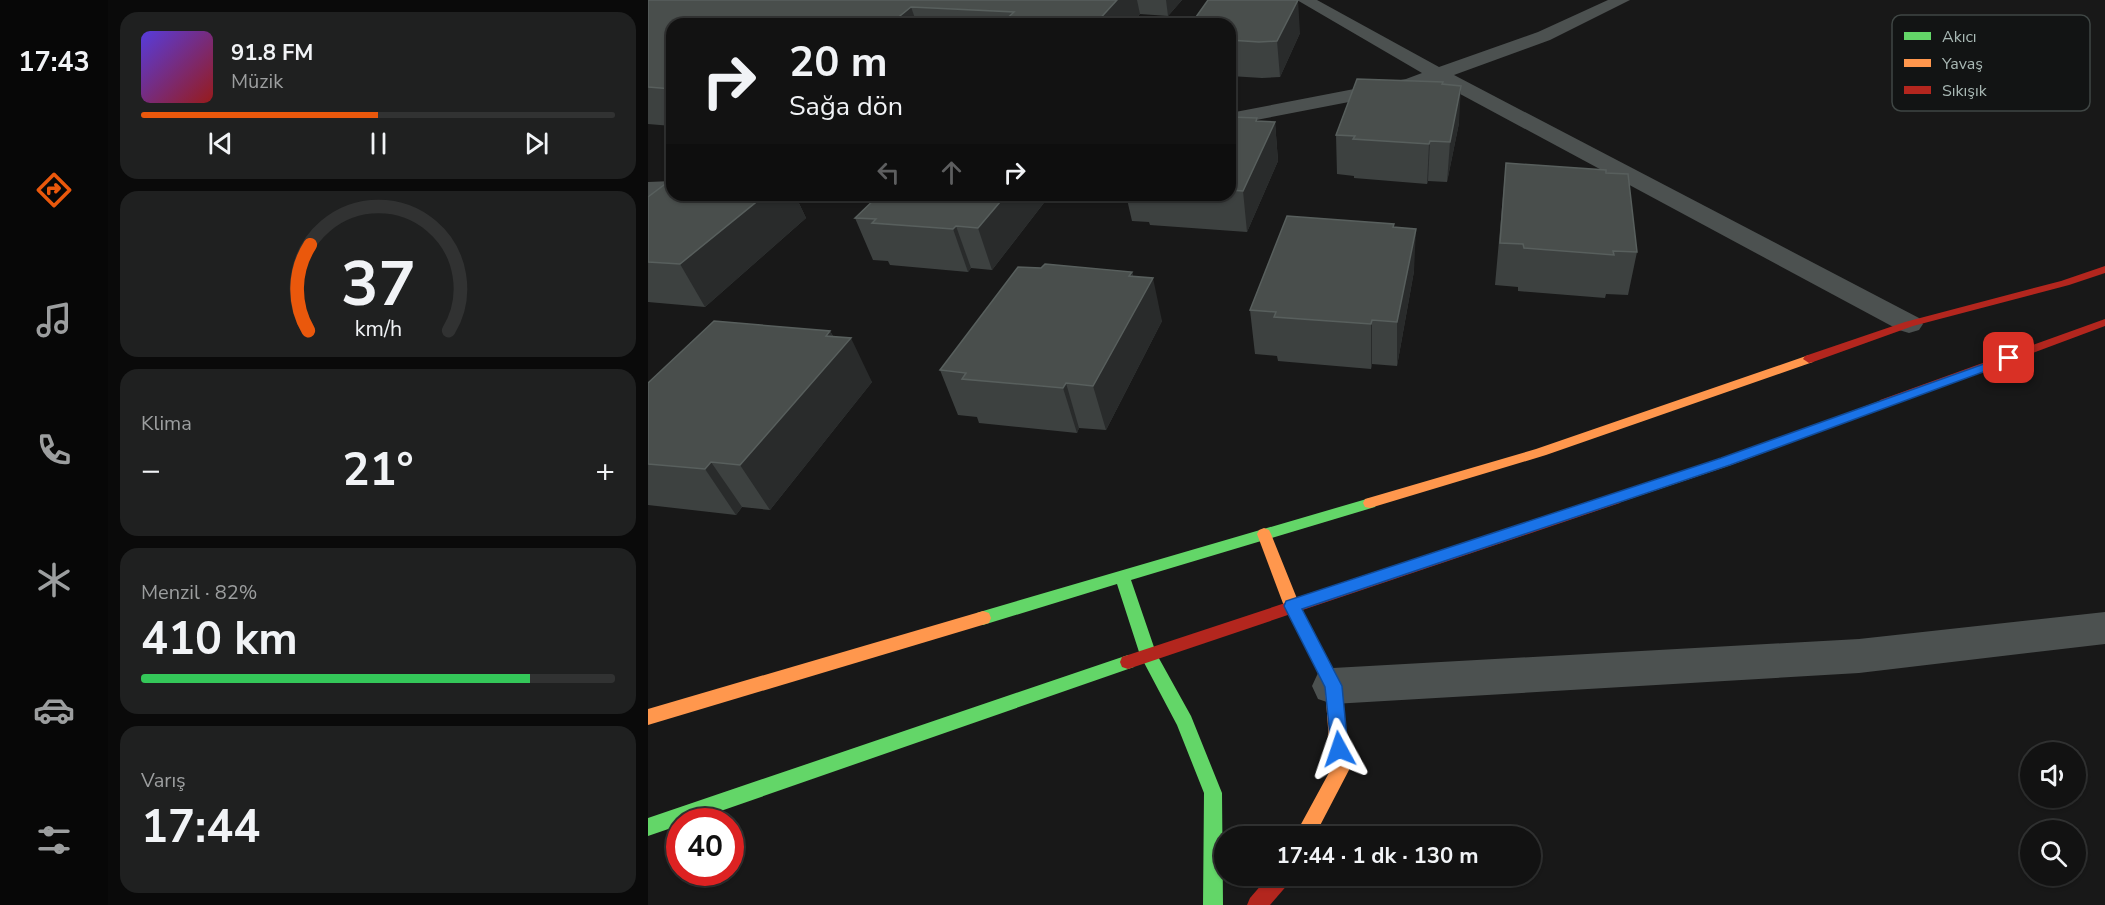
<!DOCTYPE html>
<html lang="tr">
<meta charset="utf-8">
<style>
body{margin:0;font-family:"Nunito Sans",sans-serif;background:#1f2020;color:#f1f3f6;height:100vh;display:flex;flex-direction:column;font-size:22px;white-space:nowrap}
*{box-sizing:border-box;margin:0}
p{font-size:20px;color:#9c9e9f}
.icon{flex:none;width:33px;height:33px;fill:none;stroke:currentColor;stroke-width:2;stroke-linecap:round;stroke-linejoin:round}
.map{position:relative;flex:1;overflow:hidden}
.sheet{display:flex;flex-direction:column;gap:12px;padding:12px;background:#0a0a0a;width:540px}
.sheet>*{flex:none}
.hud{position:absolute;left:18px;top:18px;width:570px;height:183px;border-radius:18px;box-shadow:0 2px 4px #0004,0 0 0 2px #313232;background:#121212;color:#f1f3f6;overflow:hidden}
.fabs{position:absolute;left:1372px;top:742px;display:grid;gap:12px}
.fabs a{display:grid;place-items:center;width:66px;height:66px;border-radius:50%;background:#121212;box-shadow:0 2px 4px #0004,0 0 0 2px #313232;font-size:30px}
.speed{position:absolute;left:18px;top:808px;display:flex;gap:12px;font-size:30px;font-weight:700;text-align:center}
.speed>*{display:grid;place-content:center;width:78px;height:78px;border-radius:50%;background:#121212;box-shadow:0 2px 4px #0004,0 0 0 2px #313232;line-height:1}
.speed .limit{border:9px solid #d22;background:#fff;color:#111}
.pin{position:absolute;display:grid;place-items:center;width:51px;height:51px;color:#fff;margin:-26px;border-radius:12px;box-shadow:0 3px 9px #0006}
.me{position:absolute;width:66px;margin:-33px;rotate:355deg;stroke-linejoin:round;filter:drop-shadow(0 0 4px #0008)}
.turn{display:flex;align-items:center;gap:21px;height:126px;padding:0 24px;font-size:27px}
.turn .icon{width:78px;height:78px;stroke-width:2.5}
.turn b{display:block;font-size:42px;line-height:51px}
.lanes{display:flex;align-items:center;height:57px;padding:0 24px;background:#0003;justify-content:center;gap:30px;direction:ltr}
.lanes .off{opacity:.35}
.big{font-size:45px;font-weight:700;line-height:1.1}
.sheet .card{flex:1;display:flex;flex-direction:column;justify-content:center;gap:9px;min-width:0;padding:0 21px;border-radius:18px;background:#1f2020}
.sheet .dial{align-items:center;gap:0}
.dial svg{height:156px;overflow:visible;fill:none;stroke:#313232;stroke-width:7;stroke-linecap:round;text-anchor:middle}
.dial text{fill:#f1f3f6;stroke:none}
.song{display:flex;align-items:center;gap:18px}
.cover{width:72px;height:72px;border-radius:9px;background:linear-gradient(135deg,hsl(250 70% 55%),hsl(0 70% 35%))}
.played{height:6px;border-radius:3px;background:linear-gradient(90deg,#ea580c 50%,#313232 50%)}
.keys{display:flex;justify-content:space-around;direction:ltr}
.heat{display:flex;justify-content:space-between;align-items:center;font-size:33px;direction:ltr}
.charge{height:9px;border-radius:4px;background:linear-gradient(90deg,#34c759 82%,#313232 0)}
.trip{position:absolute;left:566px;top:826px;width:327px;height:60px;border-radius:30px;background:#121212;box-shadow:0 2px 4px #0004,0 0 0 2px #313232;font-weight:700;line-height:60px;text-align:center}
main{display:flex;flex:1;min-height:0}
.dock{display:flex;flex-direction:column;width:108px;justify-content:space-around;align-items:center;background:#070707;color:#9c9e9f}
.dock .icon{width:42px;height:42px}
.dock .on{color:#ea580c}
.dock b{font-size:27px;color:#f1f3f6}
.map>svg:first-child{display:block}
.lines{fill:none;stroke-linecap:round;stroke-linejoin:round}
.street{fill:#4c5150;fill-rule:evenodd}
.fast{fill:#63d668;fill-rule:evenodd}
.slow{fill:#ff974d;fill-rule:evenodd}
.jam{fill:#b3261e;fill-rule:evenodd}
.wall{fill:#3d4140}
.shaded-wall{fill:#292b2b}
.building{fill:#494e4c;stroke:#585f5d;stroke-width:1.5}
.route{fill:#1a73e8;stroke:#114b97;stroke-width:1.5}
.key{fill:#121414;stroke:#3f4644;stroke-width:1.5}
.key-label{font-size:16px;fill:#a9b9b5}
</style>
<main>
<nav class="dock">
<b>17:43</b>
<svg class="icon on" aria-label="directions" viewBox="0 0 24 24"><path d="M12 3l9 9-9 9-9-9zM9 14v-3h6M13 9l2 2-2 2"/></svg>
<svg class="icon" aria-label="music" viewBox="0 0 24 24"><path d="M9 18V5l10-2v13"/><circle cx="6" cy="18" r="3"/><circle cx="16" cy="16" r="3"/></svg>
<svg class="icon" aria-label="phone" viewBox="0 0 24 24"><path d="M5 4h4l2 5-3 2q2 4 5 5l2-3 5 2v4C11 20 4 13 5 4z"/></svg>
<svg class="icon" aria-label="climate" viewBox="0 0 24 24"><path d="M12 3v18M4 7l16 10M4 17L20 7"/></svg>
<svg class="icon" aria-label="car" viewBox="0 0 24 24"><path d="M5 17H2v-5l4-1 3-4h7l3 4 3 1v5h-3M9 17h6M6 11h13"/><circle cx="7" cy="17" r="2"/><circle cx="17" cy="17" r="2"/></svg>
<svg class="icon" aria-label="filters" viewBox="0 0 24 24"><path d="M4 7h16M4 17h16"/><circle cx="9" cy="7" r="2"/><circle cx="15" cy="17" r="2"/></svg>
</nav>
<section class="sheet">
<div class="card">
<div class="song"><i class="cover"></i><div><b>91.8 FM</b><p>Müzik</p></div></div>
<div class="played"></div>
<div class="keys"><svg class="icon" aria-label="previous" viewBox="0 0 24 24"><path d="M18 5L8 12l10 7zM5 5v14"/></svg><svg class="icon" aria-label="pause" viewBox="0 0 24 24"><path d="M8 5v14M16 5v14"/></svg><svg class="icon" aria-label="next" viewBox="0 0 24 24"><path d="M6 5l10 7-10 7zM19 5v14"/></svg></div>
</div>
<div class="card dial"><svg viewBox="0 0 100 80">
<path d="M14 69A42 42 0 1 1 86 69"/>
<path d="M14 69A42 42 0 0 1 15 25" stroke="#ea580c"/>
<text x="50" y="56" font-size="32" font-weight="700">37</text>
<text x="50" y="72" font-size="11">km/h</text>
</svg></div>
<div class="card"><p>Klima</p>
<div class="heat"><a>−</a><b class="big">21°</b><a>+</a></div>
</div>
<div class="card"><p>Menzil · 82%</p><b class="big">410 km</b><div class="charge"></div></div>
<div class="card"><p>Varış</p><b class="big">17:44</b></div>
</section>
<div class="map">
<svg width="1457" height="905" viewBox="0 0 1457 905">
<rect width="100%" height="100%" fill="#181818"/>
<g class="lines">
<!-- street -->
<g class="street">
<polygon points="649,0 669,0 791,67 890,32 960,0 982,0 902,40 806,75 1271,318 1275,324 1271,330 1261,333 1251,330 788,81 763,90 582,125 582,113 758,79 774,73"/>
<polygon points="24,181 24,195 0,196 0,182"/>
<polygon points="1457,612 1457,644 1211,673 685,704 670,699 664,686 670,673 685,668 1211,639"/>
</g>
<!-- fast -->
<g class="fast">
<polygon points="722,498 727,499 729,503 727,507 483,580 508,653 543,716 574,793 575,905 555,905 556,793 529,725 492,655 469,584 335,625 329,623 327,618 329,613 335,611"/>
<polygon points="480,655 486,657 488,662 486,667 41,822 32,822 32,825 0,836 0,818"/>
</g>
<!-- slow -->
<g class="slow">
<polygon points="1161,355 1167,359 1165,362 898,455 722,508 717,507 715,503 717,499 888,449"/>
<polygon points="1237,399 1242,400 1243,403 1242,406 1083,465 967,504 962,503 960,499 962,495 1073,459"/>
<polygon points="616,528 621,530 623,534 652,606 693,686 701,770 666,837 646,837 683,769 677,686 636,606 609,534 611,530"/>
<polygon points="335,611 341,613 343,618 341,623 0,725 0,709"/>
</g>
<!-- jam -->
<g class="jam">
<polygon points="1457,266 1457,273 1421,285 1265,326 1165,362 1161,363 1155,359 1157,356 1257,322 1413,281"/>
<polygon points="1457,319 1457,326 1242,406 1237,407 1231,403 1232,400"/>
<polygon points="967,494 972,495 974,499 972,503 480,669 474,667 472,662 474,657 480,655"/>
<polygon points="621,876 644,876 641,883 622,905 599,905 602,898"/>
</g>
</g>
<!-- wall -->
<g class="wall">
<polygon points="0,0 534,0 520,16 492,14 483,24 24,24 24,126 0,124"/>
<polygon points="582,24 652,33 632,77 614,78 582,76"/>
<polygon points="795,84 811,123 799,182 780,181 779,184 706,178 706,176 689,174 688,135"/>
<polygon points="582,117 609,121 627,122 630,161 599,232 502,225 501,222 484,221 478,195 582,195"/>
<polygon points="858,163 958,173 989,252 980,295 958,294 957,298 870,291 870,287 847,285"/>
<polygon points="24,195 147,195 158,218 57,307 0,302 0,197"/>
<polygon points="231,195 402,195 344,270 323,268 320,272 242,265 240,261 225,260 207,218"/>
<polygon points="746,224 746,227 766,271 749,366 724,364 723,369 630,361 629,356 607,354 602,310"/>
<polygon points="393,268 484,272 485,276 514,321 458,430 431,428 429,433 331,423 329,417 310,415 292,370"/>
<polygon points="182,331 185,336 224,382 122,510 94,507 88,515 0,505 0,383"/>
</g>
<!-- shaded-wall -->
<g class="shaded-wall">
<polygon points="469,0 489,0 492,14 483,24 447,24"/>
<polygon points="518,0 534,0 520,16"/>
<polygon points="650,0 652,33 632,77 629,41"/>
<polygon points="263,7 269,24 242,24"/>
<polygon points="813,86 811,123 799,182 802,142"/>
<polygon points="609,118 612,154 627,122 630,161 599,232 595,191"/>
<polygon points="782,141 780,181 779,184 781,144"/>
<polygon points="117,195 147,195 158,218 57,307 32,264"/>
<polygon points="358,195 402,195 344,270 330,228"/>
<polygon points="308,226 323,268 320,272 305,229"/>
<polygon points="768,229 766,271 749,366 749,322"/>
<polygon points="484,272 491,304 505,278 514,321 458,430 445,386 481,276"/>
<polygon points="724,320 724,364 723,369 723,324"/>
<polygon points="182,331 192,351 203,338 224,382 122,510 92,465"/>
<polygon points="418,383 431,428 429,433 415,388"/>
<polygon points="63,462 94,507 88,515 57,469"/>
</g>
<!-- building -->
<g class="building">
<polygon points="0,0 469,0 447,24 353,24 366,12 263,7 242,24 24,24 24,89 0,87"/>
<polygon points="560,0 650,0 629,41 611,42 582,40 582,24 543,24"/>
<polygon points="709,79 795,82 794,84 813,86 802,142 782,141 781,144 705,139 707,136 688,135"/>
<polygon points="582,117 609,118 608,121 627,122 595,191 582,190"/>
<polygon points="858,163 958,170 958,173 980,174 989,252 965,251 966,255 876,248 875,244 852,243"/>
<polygon points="24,179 24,195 117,195 32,264 0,262 0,197"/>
<polygon points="231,195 358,195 330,228 308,226 305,229 224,223 228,219 207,218"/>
<polygon points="639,216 746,224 745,227 768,229 749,322 724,320 723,324 626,317 628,312 602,310"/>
<polygon points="397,264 484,272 481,276 505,278 445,386 418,383 415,388 314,379 318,373 292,370 370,267 393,268"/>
<polygon points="66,321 182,331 178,336 203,338 92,465 63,462 57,469 0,464 0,383"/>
</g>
<!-- route -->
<polygon class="route" points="1361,355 1365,356 1365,361 1082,465 654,609 694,686 700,749 697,755 691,758 684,755 677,687 636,606 638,601 1073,458"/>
<!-- legend -->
<rect x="1244" y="15" width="198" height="96" rx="9" class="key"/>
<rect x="1256" y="32" width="27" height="8" fill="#63d668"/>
<rect x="1256" y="59" width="27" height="8" fill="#ff974d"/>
<rect x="1256" y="86" width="27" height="8" fill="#b3261e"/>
<g class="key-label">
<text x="1294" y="42">Akıcı</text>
<text x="1294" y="69">Yavaş</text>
<text x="1294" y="96">Sıkışık</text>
</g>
</svg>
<div class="fabs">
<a><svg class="icon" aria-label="sound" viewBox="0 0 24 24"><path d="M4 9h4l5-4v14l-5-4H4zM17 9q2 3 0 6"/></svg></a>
<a><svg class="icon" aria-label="search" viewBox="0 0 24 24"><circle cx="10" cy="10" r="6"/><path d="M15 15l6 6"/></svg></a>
</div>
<div class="speed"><div class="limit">40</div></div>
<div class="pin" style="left:1361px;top:358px;background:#d93025"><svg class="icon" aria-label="arrive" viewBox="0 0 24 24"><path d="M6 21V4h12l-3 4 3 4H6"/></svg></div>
<svg class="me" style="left:691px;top:749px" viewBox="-20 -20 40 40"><path d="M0-17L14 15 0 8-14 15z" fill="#1a73e8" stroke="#fff" stroke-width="4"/></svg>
<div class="trip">17:44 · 1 dk · 130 m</div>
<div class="hud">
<div class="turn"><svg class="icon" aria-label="right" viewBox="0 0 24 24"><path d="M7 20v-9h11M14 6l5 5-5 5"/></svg><div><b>20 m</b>Sağa dön</div></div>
<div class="lanes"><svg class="icon off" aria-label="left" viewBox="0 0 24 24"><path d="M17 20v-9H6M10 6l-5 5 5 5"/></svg><svg class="icon off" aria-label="ahead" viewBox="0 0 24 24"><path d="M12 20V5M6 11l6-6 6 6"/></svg><svg class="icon" aria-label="right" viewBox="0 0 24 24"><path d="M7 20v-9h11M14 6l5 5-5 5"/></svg></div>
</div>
</div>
</main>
